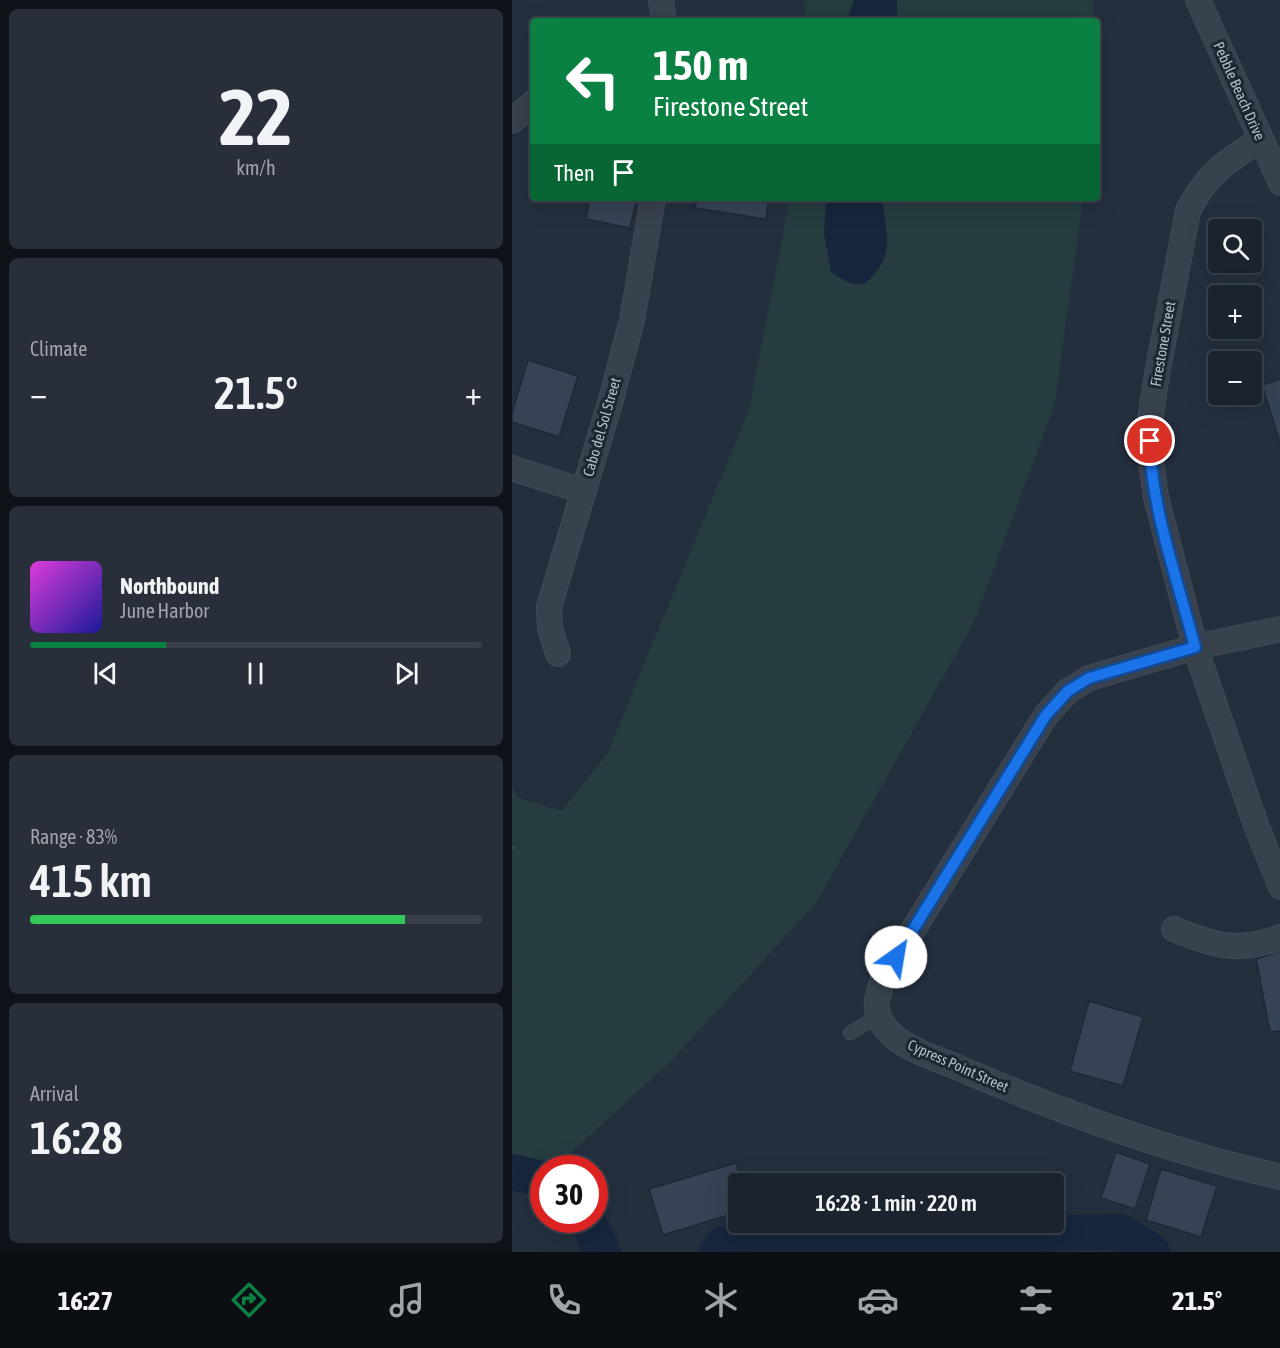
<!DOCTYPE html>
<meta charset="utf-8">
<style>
body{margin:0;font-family:"Asap Condensed",sans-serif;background:#282f3a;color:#f1f3f6;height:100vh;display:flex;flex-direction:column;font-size:22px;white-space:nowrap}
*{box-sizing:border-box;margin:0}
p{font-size:20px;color:#a0a4aa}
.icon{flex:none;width:33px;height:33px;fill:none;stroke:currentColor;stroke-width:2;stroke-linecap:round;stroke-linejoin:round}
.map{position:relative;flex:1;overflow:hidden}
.panel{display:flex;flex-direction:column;gap:9px;padding:9px;background:#0f1319;width:512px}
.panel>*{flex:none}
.hud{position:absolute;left:18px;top:18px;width:570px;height:183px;border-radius:6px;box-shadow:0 6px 24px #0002,0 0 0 2px #39404a;background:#0b8043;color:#fff;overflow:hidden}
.fabs{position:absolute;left:696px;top:219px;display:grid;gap:12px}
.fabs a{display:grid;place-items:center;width:54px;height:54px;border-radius:6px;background:#1b232e;box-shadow:0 6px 24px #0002,0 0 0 2px #39404a;font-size:30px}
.speed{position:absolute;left:18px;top:1155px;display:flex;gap:12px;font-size:30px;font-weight:700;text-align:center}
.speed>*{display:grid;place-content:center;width:78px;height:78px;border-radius:50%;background:#1b232e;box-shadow:0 6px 24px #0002,0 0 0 2px #39404a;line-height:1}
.speed .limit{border:9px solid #d22;background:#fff;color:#111}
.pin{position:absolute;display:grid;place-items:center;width:51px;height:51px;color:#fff;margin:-26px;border:3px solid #fff;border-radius:50%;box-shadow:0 2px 6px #0007}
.me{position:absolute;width:66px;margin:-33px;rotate:32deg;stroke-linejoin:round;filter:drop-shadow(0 0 4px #0008)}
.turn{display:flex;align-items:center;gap:21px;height:126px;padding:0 24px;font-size:27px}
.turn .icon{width:78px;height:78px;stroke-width:2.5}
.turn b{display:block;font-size:42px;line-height:51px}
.then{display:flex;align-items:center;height:57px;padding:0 24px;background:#0003;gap:12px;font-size:22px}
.big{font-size:45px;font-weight:600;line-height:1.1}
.panel .widget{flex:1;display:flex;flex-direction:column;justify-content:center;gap:9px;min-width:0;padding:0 21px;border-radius:9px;background:#282f3a}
.panel .dial{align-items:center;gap:0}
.dial b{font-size:78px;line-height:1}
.song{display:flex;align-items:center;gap:18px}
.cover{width:72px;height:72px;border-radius:9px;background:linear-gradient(135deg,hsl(300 70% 55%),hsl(240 70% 35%))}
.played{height:6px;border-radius:3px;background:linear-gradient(90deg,#0b8043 30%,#39404a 30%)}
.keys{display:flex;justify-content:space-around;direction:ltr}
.heat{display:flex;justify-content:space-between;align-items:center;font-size:33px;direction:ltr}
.charge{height:9px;border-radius:4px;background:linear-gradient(90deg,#34c759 83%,#39404a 0)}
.trip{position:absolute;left:216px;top:1173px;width:336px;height:60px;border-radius:6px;background:#1b232e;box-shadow:0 6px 24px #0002,0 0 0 2px #39404a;font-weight:600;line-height:60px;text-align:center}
.tabs{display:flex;height:96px;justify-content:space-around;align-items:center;background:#0b0e12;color:#a0a4aa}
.tabs .icon{width:42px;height:42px}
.tabs .active{color:#0b8043}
.tabs b{font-size:27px;color:#f1f3f6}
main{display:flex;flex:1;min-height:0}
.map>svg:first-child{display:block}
.green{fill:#263c3f}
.water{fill:#17263c}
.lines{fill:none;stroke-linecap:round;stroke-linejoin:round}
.river{stroke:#17263c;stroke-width:36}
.building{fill:#364354;stroke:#1f2835;stroke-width:1.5}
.lane-casing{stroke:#414a57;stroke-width:14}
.street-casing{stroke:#414a57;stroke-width:26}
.path{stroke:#3f5557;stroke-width:4;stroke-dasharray:4.5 4.5;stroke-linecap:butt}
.lane{stroke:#38414e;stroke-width:12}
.street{stroke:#38414e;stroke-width:24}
.route-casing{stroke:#114b97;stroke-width:15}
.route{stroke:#1a73e8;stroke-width:10}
.labels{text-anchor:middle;stroke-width:6;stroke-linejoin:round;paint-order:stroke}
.street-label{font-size:15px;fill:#b4bcc9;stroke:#1d2633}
</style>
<main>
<section class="panel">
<div class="widget dial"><b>22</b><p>km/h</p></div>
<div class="widget"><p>Climate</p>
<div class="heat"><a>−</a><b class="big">21.5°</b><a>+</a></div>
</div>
<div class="widget">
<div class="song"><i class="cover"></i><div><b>Northbound</b><p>June Harbor</p></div></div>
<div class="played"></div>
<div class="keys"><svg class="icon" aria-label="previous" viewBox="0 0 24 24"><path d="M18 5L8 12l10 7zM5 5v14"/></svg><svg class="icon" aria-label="pause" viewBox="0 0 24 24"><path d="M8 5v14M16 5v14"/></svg><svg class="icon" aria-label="next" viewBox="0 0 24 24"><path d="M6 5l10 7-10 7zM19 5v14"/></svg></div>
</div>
<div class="widget"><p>Range · 83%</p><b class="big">415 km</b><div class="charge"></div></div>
<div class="widget"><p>Arrival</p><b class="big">16:28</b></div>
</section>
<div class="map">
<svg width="769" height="1252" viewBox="0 0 769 1252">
<rect width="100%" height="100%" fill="#242f3e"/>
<!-- green -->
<g class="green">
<polygon points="292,0 581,0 580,21 294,21"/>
<polygon points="278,198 571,198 543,404 462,622 304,903 159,1061 42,1168 32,1168 31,1179 0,1172 0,786 6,798 50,811 95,754 237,410"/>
</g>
<!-- water -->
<g class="water">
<polygon points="342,0 385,0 385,21 334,21"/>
<path d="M314 198H370C374 237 385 253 353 284L337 283 319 272 312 233Z"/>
</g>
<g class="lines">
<!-- river -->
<g class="river">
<polyline points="0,1172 32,1179"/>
<polyline points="75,1220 91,1252"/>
<polyline points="205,1252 212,1244 298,1238 389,1249 545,1233 609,1232 640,1252"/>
</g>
</g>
<!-- building -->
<g class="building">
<polygon points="78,198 125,198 118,228 74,219"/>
<polygon points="185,198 257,198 254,219 183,208"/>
<polygon points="16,360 66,376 47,437 0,422 0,413"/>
<polygon points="769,379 769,442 768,442 750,385"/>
<polygon points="769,951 769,1031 758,1032 744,959"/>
<polygon points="577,1001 631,1017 611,1086 558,1071"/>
<polygon points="604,1152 638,1164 623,1209 589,1198"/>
<polygon points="224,1163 230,1184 226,1184 226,1212 151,1235 137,1189"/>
<polygon points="649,1169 705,1186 689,1237 634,1220"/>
</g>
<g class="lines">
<!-- lane casing -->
<g class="lane-casing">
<polyline id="lane" points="338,1033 366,1016"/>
</g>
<!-- street casing -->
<g class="street-casing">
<g id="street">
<polyline points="149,0 152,21"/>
<polyline points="686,0 769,183"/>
<polyline points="0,121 21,103"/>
<path d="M749 139C715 161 694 174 676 211L645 374 638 420 639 462 644 497 683 647 744 825 769 887"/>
<polyline points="0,468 71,491"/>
<path d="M769 629 683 647 577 678 556 691 534 715 372 977C364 999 359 1012 376 1031 393 1050 427 1059 449 1069 553 1113 658 1152 769 1177"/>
<polyline points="46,654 38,628 37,607 98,403 120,320 141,198"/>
<path d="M662 929C702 946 727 953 769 937"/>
</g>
</g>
<!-- path -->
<polyline class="path" points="0,847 1,849"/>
<!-- lane -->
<use href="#lane" class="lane"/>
<!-- street -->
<use href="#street" class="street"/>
</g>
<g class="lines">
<!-- route casing -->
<g class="route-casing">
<path id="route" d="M384 957 534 715 556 691 577 678 683 647C666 581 639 509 638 441"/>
</g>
<!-- route -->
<use href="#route" class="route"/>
</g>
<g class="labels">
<!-- street labels -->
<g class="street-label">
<text transform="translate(727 91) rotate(66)" y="5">Pebble Beach Drive</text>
<text transform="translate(651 344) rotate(-80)" y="5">Firestone Street</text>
<text transform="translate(90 427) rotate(-74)" y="5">Cabo del Sol Street</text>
<text transform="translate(446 1066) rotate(24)" y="5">Cypress Point Street</text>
</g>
</g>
</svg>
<div class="fabs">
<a><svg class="icon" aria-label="search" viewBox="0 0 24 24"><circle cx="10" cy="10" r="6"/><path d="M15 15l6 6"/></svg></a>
<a>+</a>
<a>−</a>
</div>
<div class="speed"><div class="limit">30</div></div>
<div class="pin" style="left:638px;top:441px;background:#d93025"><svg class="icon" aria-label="arrive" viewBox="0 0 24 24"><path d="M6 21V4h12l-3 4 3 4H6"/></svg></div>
<svg class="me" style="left:384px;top:957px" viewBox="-20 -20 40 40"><circle r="19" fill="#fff"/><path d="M0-13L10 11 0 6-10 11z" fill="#1a73e8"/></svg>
<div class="trip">16:28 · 1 min · 220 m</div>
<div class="hud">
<div class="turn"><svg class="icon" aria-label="left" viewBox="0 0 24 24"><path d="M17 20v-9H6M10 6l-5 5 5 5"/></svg><div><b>150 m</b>Firestone Street</div></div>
<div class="then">Then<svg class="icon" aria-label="arrive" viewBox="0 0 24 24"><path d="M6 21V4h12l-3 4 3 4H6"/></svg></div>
</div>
</div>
</main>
<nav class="tabs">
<b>16:27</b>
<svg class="icon active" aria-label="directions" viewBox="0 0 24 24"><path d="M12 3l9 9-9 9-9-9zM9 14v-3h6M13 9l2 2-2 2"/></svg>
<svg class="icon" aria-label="music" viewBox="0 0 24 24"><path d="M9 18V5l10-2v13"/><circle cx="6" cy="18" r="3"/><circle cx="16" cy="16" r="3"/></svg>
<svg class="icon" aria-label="phone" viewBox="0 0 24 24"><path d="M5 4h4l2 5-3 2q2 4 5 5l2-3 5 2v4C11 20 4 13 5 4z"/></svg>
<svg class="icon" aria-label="climate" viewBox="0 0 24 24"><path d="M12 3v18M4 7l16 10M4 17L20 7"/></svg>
<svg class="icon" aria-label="car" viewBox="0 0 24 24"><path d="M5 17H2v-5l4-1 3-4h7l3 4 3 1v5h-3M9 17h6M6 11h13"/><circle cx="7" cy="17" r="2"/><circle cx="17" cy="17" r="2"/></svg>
<svg class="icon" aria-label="filters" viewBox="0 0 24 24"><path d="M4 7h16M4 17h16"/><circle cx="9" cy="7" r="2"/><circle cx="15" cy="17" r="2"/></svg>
<b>21.5°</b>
</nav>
